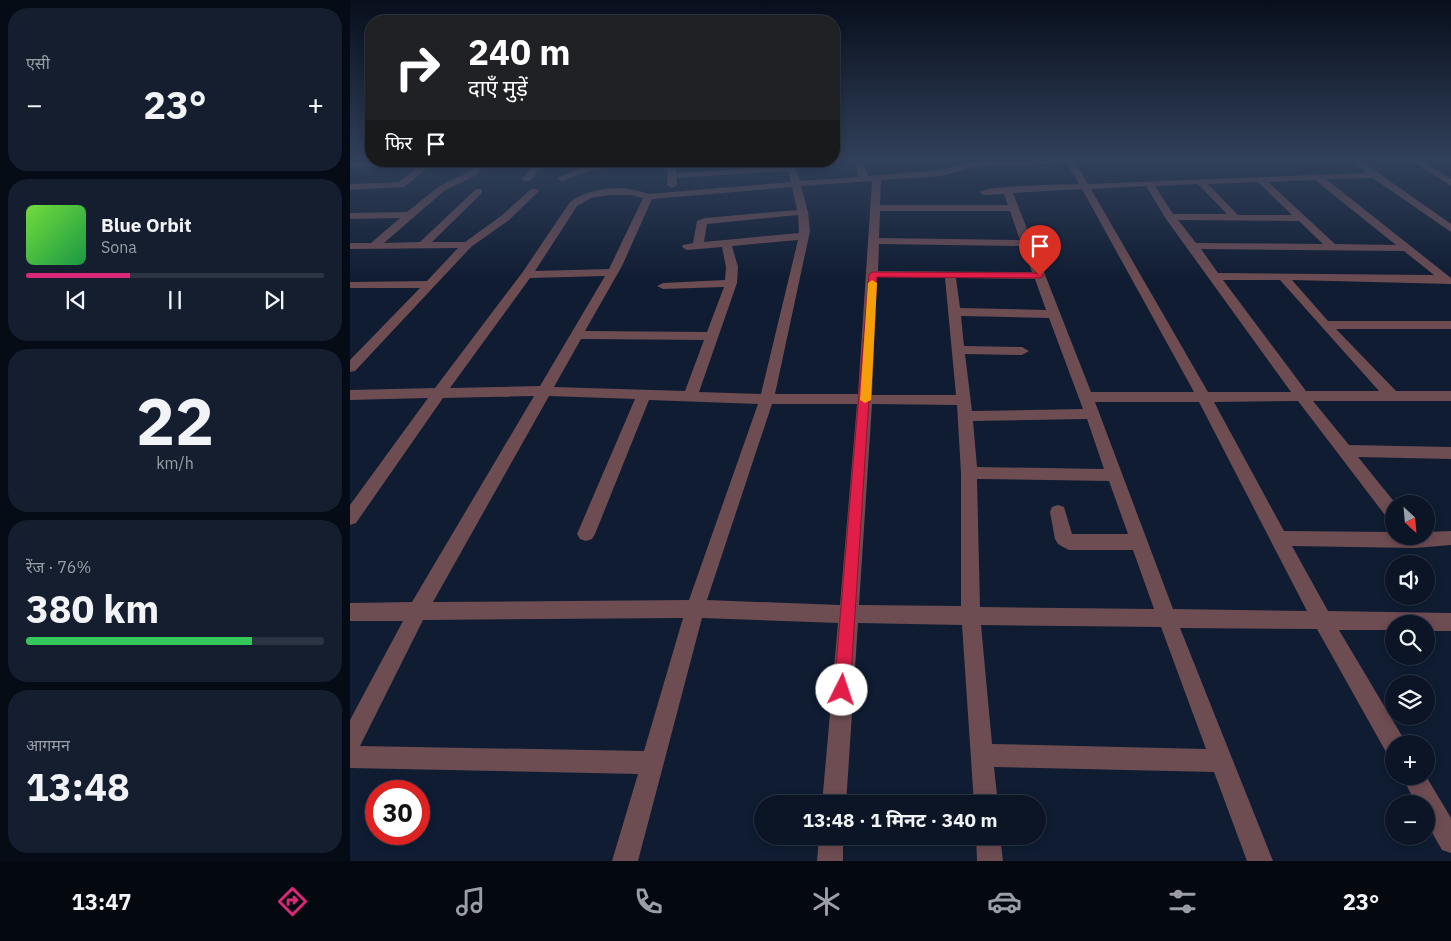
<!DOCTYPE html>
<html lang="hi">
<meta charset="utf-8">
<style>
body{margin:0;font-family:"IBM Plex Sans","Noto Sans Devanagari",sans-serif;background:#141e2e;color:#f1f3f6;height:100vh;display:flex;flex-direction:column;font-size:19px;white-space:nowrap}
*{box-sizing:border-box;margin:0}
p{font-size:16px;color:#9a9fa7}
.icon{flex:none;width:28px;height:28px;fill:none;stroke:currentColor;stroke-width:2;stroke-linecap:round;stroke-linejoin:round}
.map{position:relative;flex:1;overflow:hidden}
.details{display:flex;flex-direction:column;gap:8px;padding:8px;background:#060c15;width:350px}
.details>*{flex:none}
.hud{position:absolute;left:15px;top:15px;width:475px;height:152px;border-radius:20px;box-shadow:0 2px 8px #0003,0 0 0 1px #2b3443;background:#202124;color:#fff;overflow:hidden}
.needle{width:32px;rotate:154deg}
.fabs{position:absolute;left:1035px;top:495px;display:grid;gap:10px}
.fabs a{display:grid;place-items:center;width:50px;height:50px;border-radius:50%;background:#0b1526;box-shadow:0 2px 8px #0003,0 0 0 1px #2b3443;font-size:25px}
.speed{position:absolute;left:15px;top:780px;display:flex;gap:10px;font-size:25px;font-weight:700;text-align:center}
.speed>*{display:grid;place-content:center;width:65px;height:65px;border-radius:50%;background:#0b1526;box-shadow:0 2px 8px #0003,0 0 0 1px #2b3443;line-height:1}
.speed .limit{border:8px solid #d22;background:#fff;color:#111}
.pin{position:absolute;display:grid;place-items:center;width:42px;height:42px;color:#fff;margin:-51px -21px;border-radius:50% 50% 50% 0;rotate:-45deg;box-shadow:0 0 5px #0007}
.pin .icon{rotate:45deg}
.me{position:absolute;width:55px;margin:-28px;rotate:4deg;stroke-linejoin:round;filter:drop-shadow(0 0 4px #0008)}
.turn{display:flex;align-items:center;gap:18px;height:105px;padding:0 20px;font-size:22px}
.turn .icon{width:65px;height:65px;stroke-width:2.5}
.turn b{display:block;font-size:35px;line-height:42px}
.then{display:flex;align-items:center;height:48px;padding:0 20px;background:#0003;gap:10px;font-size:19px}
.big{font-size:38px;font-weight:700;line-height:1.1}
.details .tile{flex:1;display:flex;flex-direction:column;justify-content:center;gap:8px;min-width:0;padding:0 18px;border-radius:20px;background:#141e2e}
.details .dial{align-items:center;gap:0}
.dial b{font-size:65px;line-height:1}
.song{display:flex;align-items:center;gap:15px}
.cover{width:60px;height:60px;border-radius:8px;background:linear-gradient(135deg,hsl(100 70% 55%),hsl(140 70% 35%))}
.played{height:5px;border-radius:2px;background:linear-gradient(90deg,#db2777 35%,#2b3443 35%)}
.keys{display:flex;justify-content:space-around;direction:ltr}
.heat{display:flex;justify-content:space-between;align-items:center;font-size:28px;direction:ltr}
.charge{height:8px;border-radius:4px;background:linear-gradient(90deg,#34c759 76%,#2b3443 0)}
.trip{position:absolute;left:404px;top:795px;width:292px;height:50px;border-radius:25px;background:#0b1526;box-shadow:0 2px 8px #0003,0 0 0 1px #2b3443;font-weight:700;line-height:50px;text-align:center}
.tabs{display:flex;height:80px;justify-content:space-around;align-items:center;background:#04080f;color:#9a9fa7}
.tabs .icon{width:35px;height:35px}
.tabs .current{color:#db2777}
.tabs b{font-size:22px;color:#f1f3f6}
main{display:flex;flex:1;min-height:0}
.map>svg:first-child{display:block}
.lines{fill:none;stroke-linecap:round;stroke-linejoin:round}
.street{fill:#6d4c52;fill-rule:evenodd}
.route{fill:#e11d48;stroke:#92132f}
.slow{fill:#f59e0b}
</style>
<main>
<section class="details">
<div class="tile"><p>एसी</p>
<div class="heat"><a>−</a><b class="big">23°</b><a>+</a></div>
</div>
<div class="tile">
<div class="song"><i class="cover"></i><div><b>Blue Orbit</b><p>Sona</p></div></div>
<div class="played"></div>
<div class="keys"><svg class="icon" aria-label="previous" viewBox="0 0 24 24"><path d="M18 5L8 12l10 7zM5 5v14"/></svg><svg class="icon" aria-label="pause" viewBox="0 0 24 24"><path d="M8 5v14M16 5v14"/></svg><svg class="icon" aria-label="next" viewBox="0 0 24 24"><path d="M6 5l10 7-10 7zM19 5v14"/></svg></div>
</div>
<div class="tile dial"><b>22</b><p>km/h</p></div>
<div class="tile"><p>रेंज · 76%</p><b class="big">380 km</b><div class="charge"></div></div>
<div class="tile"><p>आगमन</p><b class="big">13:48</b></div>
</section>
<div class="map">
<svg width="1101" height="861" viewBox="0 0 1101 861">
<rect width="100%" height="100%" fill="#0f1c32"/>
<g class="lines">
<!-- street -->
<g class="street">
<path d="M504 160H512L518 176 591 170 624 161 724 160 738 184 1016 173 1000 160H1010L1101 224V232L1023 178 976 179 1101 278V284L942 280 978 321H1101V329H986L1046 391H1101V401H963L999 445 1101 447V459L1008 457 1046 504H1044V521L1038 519 948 401 864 402 934 531 1044 532V536H1076V532L1101 531V545L1065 548 942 546 978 611 1101 613V631H1076V624H1044V630H989L1052 736 1055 744H1044V755L1036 752 967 629 830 628 923 861H897L864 772 644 767 648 804H624L612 625 508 623 496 804H472L488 623 352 618 288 861H262L288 774 0 768V720L53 621H0V603L62 602 184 396 93 398 6 523 0 525V505L78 398 0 400V390L85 388 172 273 220 202C240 187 275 184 298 194L441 182 438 171 327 178V185L322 188 317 185 318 161H326V173L438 166 439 161H447L446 168 450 181 509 177ZM716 161 729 184C713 185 638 185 629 192L634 195 654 194 658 205H530L531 180 591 176 625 167 712 163ZM965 180 1046 245 985 244 918 182ZM522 181 508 394H425L460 231 458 212 451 186ZM908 182 942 215H888L858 184ZM848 184 877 214H823L805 186ZM796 186 816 219 941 392H858L741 189ZM442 187 447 210 355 218 347 221 343 243 333 245 332 247 337 250 372 247 376 267 375 280 313 283 307 286 313 289 374 287 357 332 235 331 272 266 302 199ZM732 189 844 392H741L663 193ZM259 195H281L293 198 259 269 185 271 227 206 241 198ZM530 211H660L670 240 529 238ZM448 215 449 233 354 242 357 224ZM828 220 949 221 973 244 846 243ZM448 240 411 394 349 392 387 283 388 267 382 246ZM529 244 673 246 682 272 528 271ZM851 249 1054 251 1084 275 868 273ZM255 276 190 386 100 388 180 278ZM527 277 595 278 606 395H522ZM606 278 685 279 696 310 610 308ZM873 280H930L1029 391H956ZM611 316 699 318 733 409 622 411 615 354 672 355 679 351 672 347 614 346ZM231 339 354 340 335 391 204 387ZM199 396 285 399 227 534 230 539 236 541 242 539 245 534 299 400 408 404 339 600 83 602ZM745 402H849L957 611 823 609ZM422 404H507L490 605 357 600ZM522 404 607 405 611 473V606L509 605ZM737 419 754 469 627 467 623 421ZM627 479 759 481 778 534H722L714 507 708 505 702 507 700 512 705 539 708 544 713 547 719 550H783L804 609 630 607ZM333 618 294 751 10 746 73 620ZM631 625 811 627 856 749 642 744Z"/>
<polygon points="1061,160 1071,160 1101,179 1101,186"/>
<polygon points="21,161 73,161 69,164 0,168 0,162"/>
<polygon points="76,161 86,161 54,187 0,190 0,184 49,182"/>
<polygon points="130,161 139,161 125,176 94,191 34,243 70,242 126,189 132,189 132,193 82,242 115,242 151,216 181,189 187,189 189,191 159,220 121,247 5,371 0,372 0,360 70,288 0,288 0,282 77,281 108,248 0,249 0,243 21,243 50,218 0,219 0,213 57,212 88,187 119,172"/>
<polygon points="192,161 202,161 186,173 180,181 174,181 172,179 180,169"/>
<polygon points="277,161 306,161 302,164 241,170 212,181 207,178 240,165"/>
<polygon points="1052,776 1076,776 1101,818 1101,853 1092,850 1076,822 1076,804 1066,804"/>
<polygon points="469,836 493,836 493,861 467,861"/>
<polygon points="626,836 650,836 653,861 627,861"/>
</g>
</g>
<!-- sky -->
<linearGradient id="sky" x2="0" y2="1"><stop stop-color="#080f1c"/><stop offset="0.57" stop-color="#31405a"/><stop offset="1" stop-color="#31405a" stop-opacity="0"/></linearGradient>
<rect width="1101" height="281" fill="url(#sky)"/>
<!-- route -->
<polygon class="route" points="523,272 690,273 694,276 690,278 527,277 500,690 498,696 492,698 486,696 484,690 519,274"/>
<!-- slow -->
<polygon class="slow" points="522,280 527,283 521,400 515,403 510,400 518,283"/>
</svg>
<div class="fabs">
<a><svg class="needle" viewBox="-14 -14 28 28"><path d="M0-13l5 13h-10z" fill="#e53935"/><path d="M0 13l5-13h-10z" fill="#9a9fa7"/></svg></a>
<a><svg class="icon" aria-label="sound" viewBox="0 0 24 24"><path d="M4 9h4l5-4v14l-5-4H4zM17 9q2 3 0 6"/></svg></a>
<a><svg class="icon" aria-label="search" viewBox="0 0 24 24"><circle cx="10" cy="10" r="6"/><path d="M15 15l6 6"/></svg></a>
<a><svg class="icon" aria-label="layers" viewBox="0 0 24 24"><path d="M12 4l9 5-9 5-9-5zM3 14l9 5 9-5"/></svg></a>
<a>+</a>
<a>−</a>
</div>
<div class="speed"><div class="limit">30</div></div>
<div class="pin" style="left:690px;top:276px;background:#d93025"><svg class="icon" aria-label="arrive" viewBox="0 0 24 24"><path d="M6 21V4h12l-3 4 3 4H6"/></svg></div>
<svg class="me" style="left:492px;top:690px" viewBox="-20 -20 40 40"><circle r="19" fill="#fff"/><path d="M0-13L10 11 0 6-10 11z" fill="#e11d48"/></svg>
<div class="trip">13:48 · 1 मिनट · 340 m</div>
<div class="hud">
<div class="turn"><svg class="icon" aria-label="right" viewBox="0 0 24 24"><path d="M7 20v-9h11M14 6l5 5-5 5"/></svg><div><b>240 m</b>दाएँ मुड़ें</div></div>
<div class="then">फिर<svg class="icon" aria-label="arrive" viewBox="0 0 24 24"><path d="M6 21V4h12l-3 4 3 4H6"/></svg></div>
</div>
</div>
</main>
<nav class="tabs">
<b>13:47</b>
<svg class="icon current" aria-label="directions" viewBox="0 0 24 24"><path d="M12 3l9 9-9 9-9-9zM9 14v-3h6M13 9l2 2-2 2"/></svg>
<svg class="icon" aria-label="music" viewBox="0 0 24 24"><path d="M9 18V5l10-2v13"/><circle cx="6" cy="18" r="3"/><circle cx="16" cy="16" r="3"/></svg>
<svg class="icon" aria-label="phone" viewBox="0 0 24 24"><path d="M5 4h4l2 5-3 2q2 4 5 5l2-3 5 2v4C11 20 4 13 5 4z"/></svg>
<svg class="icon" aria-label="climate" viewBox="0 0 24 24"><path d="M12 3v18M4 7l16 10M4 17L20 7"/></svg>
<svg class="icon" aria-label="car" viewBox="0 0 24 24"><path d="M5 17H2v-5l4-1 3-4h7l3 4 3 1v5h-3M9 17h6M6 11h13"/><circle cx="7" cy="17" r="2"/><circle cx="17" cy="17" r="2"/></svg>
<svg class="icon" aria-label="filters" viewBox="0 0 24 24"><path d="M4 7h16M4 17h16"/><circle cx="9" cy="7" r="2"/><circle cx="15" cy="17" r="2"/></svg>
<b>23°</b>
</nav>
